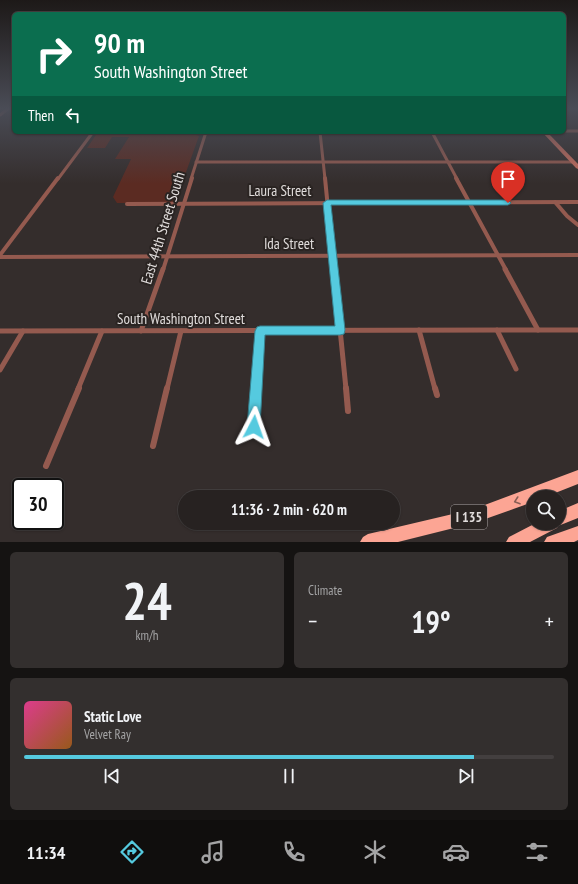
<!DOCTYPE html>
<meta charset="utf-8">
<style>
body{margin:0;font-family:"PT Sans Narrow",sans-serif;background:#332f2e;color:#f1f3f6;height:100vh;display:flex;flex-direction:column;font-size:15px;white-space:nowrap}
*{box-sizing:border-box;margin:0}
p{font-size:13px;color:#a4a4a5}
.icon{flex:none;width:22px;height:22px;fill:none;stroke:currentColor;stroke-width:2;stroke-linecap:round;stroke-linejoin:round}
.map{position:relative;height:542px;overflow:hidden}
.sheet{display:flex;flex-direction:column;gap:10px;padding:10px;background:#151312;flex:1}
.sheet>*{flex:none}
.top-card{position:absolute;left:12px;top:12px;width:554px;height:122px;border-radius:6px;box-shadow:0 1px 3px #0004,0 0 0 1px #433f3f;background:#0b6e4f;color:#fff;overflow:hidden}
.controls{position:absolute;left:526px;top:490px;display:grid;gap:8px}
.controls a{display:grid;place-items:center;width:40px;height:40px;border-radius:50%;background:#272221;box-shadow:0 1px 3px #0004,0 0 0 1px #433f3f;font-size:20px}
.speed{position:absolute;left:12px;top:478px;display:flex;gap:8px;font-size:20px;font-weight:700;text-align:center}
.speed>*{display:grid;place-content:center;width:52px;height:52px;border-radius:50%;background:#272221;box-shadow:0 1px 3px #0004,0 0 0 1px #433f3f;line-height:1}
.speed .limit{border:2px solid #111;border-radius:6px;background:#fff;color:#111}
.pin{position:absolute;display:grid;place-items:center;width:34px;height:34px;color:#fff;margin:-41px -17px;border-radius:50% 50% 50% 0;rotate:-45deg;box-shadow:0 0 4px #0007}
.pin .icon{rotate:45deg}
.me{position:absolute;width:44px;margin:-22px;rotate:4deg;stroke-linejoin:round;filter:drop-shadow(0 0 3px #0008)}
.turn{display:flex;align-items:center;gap:14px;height:84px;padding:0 16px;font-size:18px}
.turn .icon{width:52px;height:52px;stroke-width:2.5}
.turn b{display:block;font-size:28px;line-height:34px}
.then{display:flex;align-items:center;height:38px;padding:0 16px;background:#0003;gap:8px;font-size:15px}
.big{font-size:30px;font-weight:600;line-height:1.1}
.sheet .widget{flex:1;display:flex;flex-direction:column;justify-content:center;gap:6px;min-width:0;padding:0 14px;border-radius:6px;background:#332f2e}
.sheet .dial{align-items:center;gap:0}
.dial b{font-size:52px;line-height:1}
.song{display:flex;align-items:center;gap:12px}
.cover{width:48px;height:48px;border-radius:6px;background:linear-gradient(135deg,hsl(330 70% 55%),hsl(30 70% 35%))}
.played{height:4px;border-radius:2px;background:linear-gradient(90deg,#55cadf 85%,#433f3f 85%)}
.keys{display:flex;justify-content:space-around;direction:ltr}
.heat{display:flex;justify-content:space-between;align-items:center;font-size:22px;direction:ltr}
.sheet .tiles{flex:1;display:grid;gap:10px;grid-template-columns:1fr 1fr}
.widget:last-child{grid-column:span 2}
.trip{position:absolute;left:178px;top:490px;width:222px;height:40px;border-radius:20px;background:#272221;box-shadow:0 1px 3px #0004,0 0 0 1px #433f3f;font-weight:600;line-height:40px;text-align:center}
.menu{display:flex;height:64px;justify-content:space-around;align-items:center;background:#100e0d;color:#a4a4a5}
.menu .icon{width:28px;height:28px}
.menu .active{color:#55cadf}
.menu b{font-size:18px;color:#f1f3f6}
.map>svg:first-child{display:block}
.green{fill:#5b2b22}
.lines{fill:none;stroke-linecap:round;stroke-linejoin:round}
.minor-far3{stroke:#945a4f;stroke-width:3}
.minor-far2{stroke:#945a4f;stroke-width:4}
.minor-far1{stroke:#945a4f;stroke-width:5}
.minor{stroke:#945a4f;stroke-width:6}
.secondary{fill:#cc6f5f;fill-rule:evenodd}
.motorway{fill:#fca594;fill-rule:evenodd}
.oneway{stroke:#885e55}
.route{fill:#55cadf;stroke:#378391}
.labels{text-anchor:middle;stroke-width:4;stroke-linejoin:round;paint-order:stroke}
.shield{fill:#2a2422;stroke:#a9a5a4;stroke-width:1}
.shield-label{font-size:14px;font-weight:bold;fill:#e0dcdb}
.street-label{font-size:15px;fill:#e0dcdb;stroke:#2a2422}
</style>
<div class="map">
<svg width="578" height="542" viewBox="0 0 578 542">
<rect width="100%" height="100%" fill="#342d2c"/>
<!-- green -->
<polygon class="green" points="98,132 189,133 199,136 175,203 117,203 113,197 131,159 115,159 129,137 112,137 105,148 87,148"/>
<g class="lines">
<!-- minor-far3 -->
<g class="minor-far3">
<polyline points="0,115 9,108"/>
<polyline points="564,131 578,131"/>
<polyline points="320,132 325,179"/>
<polyline points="432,132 457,179"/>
<polyline points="196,162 573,162"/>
<polyline points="58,179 93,132"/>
<polyline points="191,179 206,132"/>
</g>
<!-- minor-far2 -->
<g class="minor-far2">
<polyline points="325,178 334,270"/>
<polyline points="456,178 506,270"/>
<polyline points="555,202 567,216 578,225"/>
<polyline points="127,204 578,202"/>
<polyline points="0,255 58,178"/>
<polyline points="0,257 578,255"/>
<polyline points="163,270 192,178"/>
</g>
<!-- minor-far1 -->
<g class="minor-far1">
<polyline points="334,269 346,389"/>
<polyline points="505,269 538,330"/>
<polyline points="419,330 435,389"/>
<polyline points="497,330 516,369"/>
<polyline points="0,331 578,330"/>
<polyline points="141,331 163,269"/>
<polyline points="0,370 23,331"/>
<polyline points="78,389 102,331"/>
<polyline points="167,389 181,331"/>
<polyline points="257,389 261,331"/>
</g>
<!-- minor -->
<g class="minor">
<polyline points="346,388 348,411"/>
<polyline points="435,388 437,395"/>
<polyline points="254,427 257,388"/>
<polyline points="153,446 167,388"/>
<polyline points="46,466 79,388"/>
</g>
<!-- secondary -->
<polygon class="secondary" points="542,132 547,132 578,164 578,169 576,168"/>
<!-- motorway -->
<g class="motorway">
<polygon points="578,470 578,484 545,497 533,497 533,502 474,523 398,542 360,542 363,537 368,534 474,509"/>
<polygon points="578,503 578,518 558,526 557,528 530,542 506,542 509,537 536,523 559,523 559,511"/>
<polygon points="578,526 578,540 574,542 544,542 547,537"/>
</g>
</g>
<!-- one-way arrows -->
<defs><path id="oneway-chevron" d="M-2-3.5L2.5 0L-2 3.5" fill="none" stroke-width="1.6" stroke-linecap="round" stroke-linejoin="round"/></defs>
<use class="oneway" href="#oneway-chevron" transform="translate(517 501) rotate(161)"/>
<!-- sky -->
<linearGradient id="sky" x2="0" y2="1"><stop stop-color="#1d1918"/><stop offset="0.59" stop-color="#4a4c56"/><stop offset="1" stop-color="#4a4c56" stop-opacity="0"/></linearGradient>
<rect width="578" height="184" fill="url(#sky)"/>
<!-- route -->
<polygon class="route" points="327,200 508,200 511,203 508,205 331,205 345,330 344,334 340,335 265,335 260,427 258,431 254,433 249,431 247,427 255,331 257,327 260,326 335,326 323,203"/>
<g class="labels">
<!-- shield labels -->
<rect class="shield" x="451" y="505" width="36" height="24" rx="3"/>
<g class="shield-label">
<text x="469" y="522">I 135</text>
</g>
<!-- street labels -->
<g class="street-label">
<text x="280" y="196">Laura Street</text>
<text transform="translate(163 228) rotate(-73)" y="5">East 44th Street South</text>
<text x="289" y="249">Ida Street</text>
<text x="181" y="324">South Washington Street</text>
</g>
</g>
</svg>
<div class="controls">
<a><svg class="icon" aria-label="search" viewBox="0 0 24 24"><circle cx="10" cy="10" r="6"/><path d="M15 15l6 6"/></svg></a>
</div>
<div class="speed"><div class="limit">30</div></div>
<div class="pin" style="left:508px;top:203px;background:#d93025"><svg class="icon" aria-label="arrive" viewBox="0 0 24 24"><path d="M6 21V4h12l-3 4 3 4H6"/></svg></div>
<svg class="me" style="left:254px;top:427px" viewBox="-20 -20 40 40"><path d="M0-17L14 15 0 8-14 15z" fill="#55cadf" stroke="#fff" stroke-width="4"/></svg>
<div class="trip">11:36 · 2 min · 620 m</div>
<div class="top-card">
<div class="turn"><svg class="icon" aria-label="right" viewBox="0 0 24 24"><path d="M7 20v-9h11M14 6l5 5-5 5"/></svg><div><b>90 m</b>South Washington Street</div></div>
<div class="then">Then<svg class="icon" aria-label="left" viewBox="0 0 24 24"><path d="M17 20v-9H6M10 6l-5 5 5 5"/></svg></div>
</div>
</div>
<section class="sheet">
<div class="tiles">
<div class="widget dial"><b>24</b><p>km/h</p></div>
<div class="widget"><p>Climate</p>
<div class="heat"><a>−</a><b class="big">19°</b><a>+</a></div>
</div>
<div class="widget">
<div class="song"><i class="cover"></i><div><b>Static Love</b><p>Velvet Ray</p></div></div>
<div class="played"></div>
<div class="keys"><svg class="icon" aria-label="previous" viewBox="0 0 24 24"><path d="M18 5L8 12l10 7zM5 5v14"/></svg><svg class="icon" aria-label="pause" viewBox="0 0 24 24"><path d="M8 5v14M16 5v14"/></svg><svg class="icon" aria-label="next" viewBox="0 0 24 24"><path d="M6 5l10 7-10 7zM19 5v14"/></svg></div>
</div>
</div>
</section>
<nav class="menu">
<b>11:34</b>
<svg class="icon active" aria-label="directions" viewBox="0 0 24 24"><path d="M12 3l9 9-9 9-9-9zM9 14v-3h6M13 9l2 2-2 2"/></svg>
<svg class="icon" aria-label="music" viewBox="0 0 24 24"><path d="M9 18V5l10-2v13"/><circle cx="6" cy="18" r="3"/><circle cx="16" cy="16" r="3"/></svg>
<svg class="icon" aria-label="phone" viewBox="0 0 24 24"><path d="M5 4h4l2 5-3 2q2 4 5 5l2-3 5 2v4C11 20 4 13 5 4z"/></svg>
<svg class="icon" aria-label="climate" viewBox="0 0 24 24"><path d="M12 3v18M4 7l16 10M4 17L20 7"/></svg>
<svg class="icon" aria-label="car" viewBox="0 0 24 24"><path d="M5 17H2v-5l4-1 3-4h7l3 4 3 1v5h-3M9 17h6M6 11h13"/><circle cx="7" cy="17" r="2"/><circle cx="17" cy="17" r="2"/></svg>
<svg class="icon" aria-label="filters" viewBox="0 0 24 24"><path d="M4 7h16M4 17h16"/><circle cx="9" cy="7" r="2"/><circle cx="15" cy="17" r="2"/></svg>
</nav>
